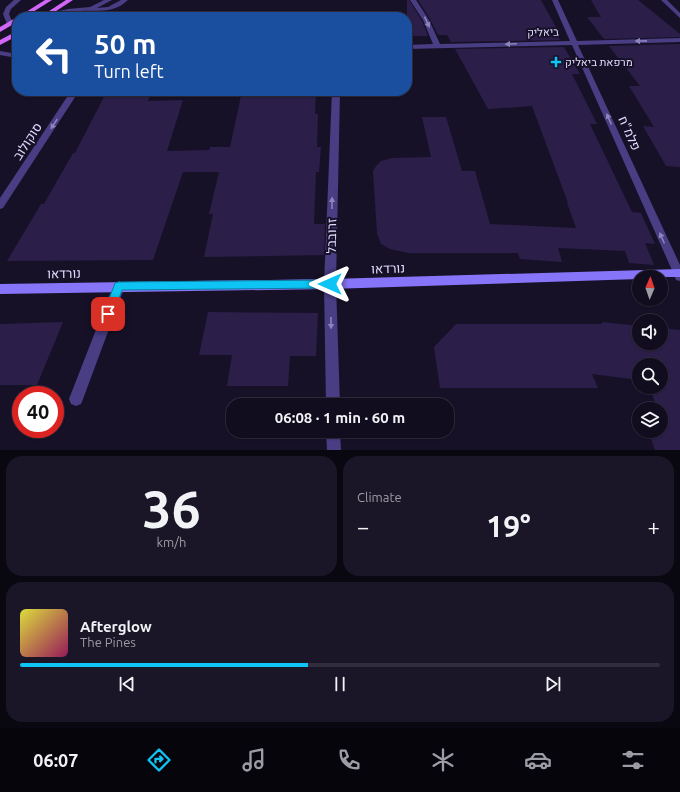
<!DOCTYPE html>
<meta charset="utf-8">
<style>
body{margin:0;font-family:Ubuntu,Heebo,sans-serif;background:#1a1627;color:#f1f3f6;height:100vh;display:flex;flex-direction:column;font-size:15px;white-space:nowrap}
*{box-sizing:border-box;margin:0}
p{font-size:13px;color:#9c9ca4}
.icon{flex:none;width:22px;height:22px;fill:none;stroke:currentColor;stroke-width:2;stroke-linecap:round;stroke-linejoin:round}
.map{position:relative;height:450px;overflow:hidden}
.panel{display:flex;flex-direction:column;gap:6px;padding:6px;background:#090710;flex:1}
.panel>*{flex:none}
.hud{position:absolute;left:12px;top:12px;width:400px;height:84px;border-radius:16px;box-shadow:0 1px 3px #0004,0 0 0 1px #302d3c;background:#1a4fa0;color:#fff;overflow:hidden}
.needle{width:26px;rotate:2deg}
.fabs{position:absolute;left:632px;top:270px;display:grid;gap:8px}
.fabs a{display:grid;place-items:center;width:36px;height:36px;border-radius:50%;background:#110d1e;box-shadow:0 1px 3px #0004,0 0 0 1px #302d3c;font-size:20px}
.speed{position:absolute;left:12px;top:386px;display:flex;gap:8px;font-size:20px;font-weight:700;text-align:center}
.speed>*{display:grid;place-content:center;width:52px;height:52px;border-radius:50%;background:#110d1e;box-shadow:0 1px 3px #0004,0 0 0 1px #302d3c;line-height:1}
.speed .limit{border:6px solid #d22;background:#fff;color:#111}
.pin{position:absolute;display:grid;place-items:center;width:34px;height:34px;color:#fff;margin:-17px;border-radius:8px;box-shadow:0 2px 6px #0006}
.me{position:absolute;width:44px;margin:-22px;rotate:270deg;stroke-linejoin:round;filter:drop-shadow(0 0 3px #0008)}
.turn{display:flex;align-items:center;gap:14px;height:84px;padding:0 16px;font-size:18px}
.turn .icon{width:52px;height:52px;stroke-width:2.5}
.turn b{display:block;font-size:28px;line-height:34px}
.big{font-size:30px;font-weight:700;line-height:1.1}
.panel .widget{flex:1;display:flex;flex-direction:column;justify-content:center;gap:6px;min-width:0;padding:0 14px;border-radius:16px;background:#1a1627}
.panel .dial{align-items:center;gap:0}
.dial b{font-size:52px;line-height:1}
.song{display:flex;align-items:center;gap:12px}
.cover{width:48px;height:48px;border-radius:6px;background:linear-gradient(135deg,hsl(60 70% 55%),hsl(330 70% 35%))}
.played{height:4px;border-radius:2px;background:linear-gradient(90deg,#0ec4f4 45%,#302d3c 45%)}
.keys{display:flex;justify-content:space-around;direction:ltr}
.heat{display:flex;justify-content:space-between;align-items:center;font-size:22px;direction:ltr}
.panel .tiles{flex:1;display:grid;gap:6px;grid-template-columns:1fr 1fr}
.widget:last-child{grid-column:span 2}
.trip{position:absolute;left:226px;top:398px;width:228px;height:40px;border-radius:16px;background:#110d1e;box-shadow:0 1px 3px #0004,0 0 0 1px #302d3c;font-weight:700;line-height:40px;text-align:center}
.dock{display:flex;height:64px;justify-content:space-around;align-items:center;background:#07050c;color:#9c9ca4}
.dock .icon{width:28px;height:28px}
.dock .selected{color:#0ec4f4}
.dock b{font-size:18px;color:#f1f3f6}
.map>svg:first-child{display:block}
.building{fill:#2b1e48}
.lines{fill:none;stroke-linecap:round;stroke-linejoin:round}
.lane{fill:#493e84;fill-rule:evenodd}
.street{fill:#493e84;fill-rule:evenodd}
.secondary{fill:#8775f9;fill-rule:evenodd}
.primary{fill:#d166f8;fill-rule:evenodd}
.oneway{fill:#8d84ba}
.route{fill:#0ec4f4;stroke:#097f9f}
.poi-dot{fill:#0ec4f4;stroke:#171128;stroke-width:1.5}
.labels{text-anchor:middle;stroke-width:4;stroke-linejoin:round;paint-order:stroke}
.far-street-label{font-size:11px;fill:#e1d9fd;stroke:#171128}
.far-poi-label{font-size:11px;fill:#e1d9fd;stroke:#171128;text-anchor:start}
.street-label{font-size:13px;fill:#e1d9fd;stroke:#171128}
</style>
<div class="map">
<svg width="680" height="450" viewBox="0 0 680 450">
<rect width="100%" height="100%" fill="#171128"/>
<!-- building -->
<g class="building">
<polygon points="407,0 409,0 422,21 428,36 407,36"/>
<polygon points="418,0 541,0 557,29 554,29 560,40 451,42 447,35 438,35 430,19"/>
<polygon points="591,0 638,0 680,34 680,37 604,39 587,17 601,17"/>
<polygon points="680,44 680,167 666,166 643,126 654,127 629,86 640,86 609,46"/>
<polygon points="564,47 580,74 572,74 597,124 590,124 632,212 641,213 655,244 645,243 654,265 629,263 625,251 558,248 562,262 520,259 518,253 408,253 390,249 381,244 377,233 373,171 376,166 381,161 392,158 431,157 422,117 446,117 462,171 475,171 490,224 576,228 567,203 568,203 532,106 488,109 455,49"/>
<polygon points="107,91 152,91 148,101 183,100 167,151 209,150 210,147 230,147 242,91 316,91 315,114 318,114 317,147 321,147 319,172 316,172 314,224 325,224 324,255 204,257 213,214 209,214 219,172 183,172 153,260 7,261 41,204 44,204 73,153 75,153"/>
<polygon points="208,312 318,313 316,356 290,356 288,386 227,386 232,355 199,355"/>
<polygon points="63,322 37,385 0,385 0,324"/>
<polygon points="602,322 639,326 639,343 661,343 661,328 680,330 680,450 655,450 648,431 666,431 661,418 661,409 658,409 649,387 661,387 661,365 639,365 639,380 592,374 598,388 440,388 434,347 456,324 602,324"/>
</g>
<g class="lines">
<!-- lane -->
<g class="lane">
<polygon points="14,0 21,0 11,9 9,14 13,24 10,26 7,24 3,14 6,7"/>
<path d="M104 0H112L97 8 108 7 121 0H128C114 14 97 10 80 11 69 11 58 14 48 16L45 14 68 9 90 7Z"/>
<polygon points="336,12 339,14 339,17 333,17 333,14"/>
<polygon points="119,281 123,283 125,286 83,399 81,404 76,406 71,404 69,399 113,286 115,283"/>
</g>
<!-- street -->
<g class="street">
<polygon points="410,0 416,0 429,20 440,44 570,41 552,0 558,0 577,41 680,38 680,42 578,45 680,265 680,281 676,280 675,277 572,45 407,49 407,45 433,44 423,20"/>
<polygon points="661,0 667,0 680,13 680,18"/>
<polygon points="0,51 17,54 17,58 0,55"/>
<polygon points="71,91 79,91 3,208 0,209 0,198"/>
<polygon points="332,91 340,91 336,284 340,405 326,405 324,284"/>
<polygon points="326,431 340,431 341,450 327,450"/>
</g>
<!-- secondary -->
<polygon class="secondary" points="680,269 680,277 639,277 639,279 330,289 0,294 0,284 330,279"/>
<!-- primary -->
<g class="primary">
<polygon points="45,0 52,0 25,17 18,17"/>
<polygon points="66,0 73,0 47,17 40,17"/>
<polygon points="17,17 17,22 0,32 0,27"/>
<polygon points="17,31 17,36 0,45 0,40"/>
</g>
</g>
<!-- one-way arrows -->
<defs><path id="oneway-solid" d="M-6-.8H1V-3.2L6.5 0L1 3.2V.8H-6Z"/></defs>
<g class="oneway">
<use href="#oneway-solid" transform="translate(427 22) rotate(65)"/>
<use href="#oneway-solid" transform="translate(641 41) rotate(179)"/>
<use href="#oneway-solid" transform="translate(511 44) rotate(178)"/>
<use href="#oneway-solid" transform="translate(609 119) rotate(-114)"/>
<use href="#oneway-solid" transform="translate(54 124) rotate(123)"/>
<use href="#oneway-solid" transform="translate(332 203) rotate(-89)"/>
<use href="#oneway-solid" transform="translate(662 238) rotate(-114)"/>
<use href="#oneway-solid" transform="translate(331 323) rotate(89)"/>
</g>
<!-- route -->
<polygon class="route" points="330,280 334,281 336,284 334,287 330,288 122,290 112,318 108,319 104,318 103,314 114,286 115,283 119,282"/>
<!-- markers -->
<path class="poi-dot" d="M554 56h4v4h4v4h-4v4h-4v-4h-4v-4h4z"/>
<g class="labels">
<!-- far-street labels -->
<g class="far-street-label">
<text transform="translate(543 32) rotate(-2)" y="4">ביאליק</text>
</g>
<!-- far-poi labels -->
<g class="far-poi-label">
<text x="565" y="66">מרפאת ביאליק</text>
</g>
<!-- street labels -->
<g class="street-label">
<text transform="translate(630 133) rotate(66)" y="5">פלמ"ח</text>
<text transform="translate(27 141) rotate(-57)" y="5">סוקולוב</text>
<text transform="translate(331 236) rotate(-89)" y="5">זרובבל</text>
<text transform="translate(388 268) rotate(-2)" y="5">נורדאו</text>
<text transform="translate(64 273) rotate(-1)" y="5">נורדאו</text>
</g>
</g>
</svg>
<div class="fabs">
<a><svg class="needle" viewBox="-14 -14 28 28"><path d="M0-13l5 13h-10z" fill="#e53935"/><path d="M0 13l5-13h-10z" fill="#9c9ca4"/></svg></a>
<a><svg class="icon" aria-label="sound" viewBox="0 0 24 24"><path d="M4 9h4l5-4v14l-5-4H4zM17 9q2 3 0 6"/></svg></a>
<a><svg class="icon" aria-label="search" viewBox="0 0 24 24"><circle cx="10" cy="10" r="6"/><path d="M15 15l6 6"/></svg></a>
<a><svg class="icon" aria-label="layers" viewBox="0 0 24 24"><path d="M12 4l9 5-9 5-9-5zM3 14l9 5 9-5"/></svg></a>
</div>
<div class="speed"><div class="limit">40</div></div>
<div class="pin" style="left:108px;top:314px;background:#d93025"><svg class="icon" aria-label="arrive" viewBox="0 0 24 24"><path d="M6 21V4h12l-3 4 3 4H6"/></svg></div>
<svg class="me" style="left:330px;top:284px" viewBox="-20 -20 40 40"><path d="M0-17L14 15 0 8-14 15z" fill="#0ec4f4" stroke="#fff" stroke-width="4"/></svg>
<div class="trip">06:08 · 1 min · 60 m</div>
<div class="hud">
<div class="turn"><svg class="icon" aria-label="left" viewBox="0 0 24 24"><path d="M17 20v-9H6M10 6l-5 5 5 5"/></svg><div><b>50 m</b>Turn left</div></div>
</div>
</div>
<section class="panel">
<div class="tiles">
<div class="widget dial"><b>36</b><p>km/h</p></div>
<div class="widget"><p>Climate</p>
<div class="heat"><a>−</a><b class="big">19°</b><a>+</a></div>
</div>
<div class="widget">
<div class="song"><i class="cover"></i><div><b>Afterglow</b><p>The Pines</p></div></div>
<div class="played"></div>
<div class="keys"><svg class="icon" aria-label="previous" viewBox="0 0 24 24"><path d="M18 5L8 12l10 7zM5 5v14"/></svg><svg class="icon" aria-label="pause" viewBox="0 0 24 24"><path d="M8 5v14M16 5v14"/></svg><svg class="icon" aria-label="next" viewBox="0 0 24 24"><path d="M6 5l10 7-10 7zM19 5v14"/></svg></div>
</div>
</div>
</section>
<nav class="dock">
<b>06:07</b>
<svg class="icon selected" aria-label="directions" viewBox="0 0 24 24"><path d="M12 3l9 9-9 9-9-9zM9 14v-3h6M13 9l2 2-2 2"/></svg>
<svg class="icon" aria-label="music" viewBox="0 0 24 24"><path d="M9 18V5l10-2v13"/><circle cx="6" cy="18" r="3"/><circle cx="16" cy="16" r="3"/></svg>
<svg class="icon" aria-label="phone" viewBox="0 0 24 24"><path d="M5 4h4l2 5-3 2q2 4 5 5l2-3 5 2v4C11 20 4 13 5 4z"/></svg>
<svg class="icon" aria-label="climate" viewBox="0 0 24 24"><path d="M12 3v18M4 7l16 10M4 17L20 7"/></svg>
<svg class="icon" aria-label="car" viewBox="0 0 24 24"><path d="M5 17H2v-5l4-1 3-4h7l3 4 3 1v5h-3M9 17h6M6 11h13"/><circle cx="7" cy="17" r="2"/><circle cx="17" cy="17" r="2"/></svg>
<svg class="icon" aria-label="filters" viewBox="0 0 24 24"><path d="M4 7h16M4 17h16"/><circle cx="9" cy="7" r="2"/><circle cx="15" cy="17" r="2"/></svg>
</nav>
